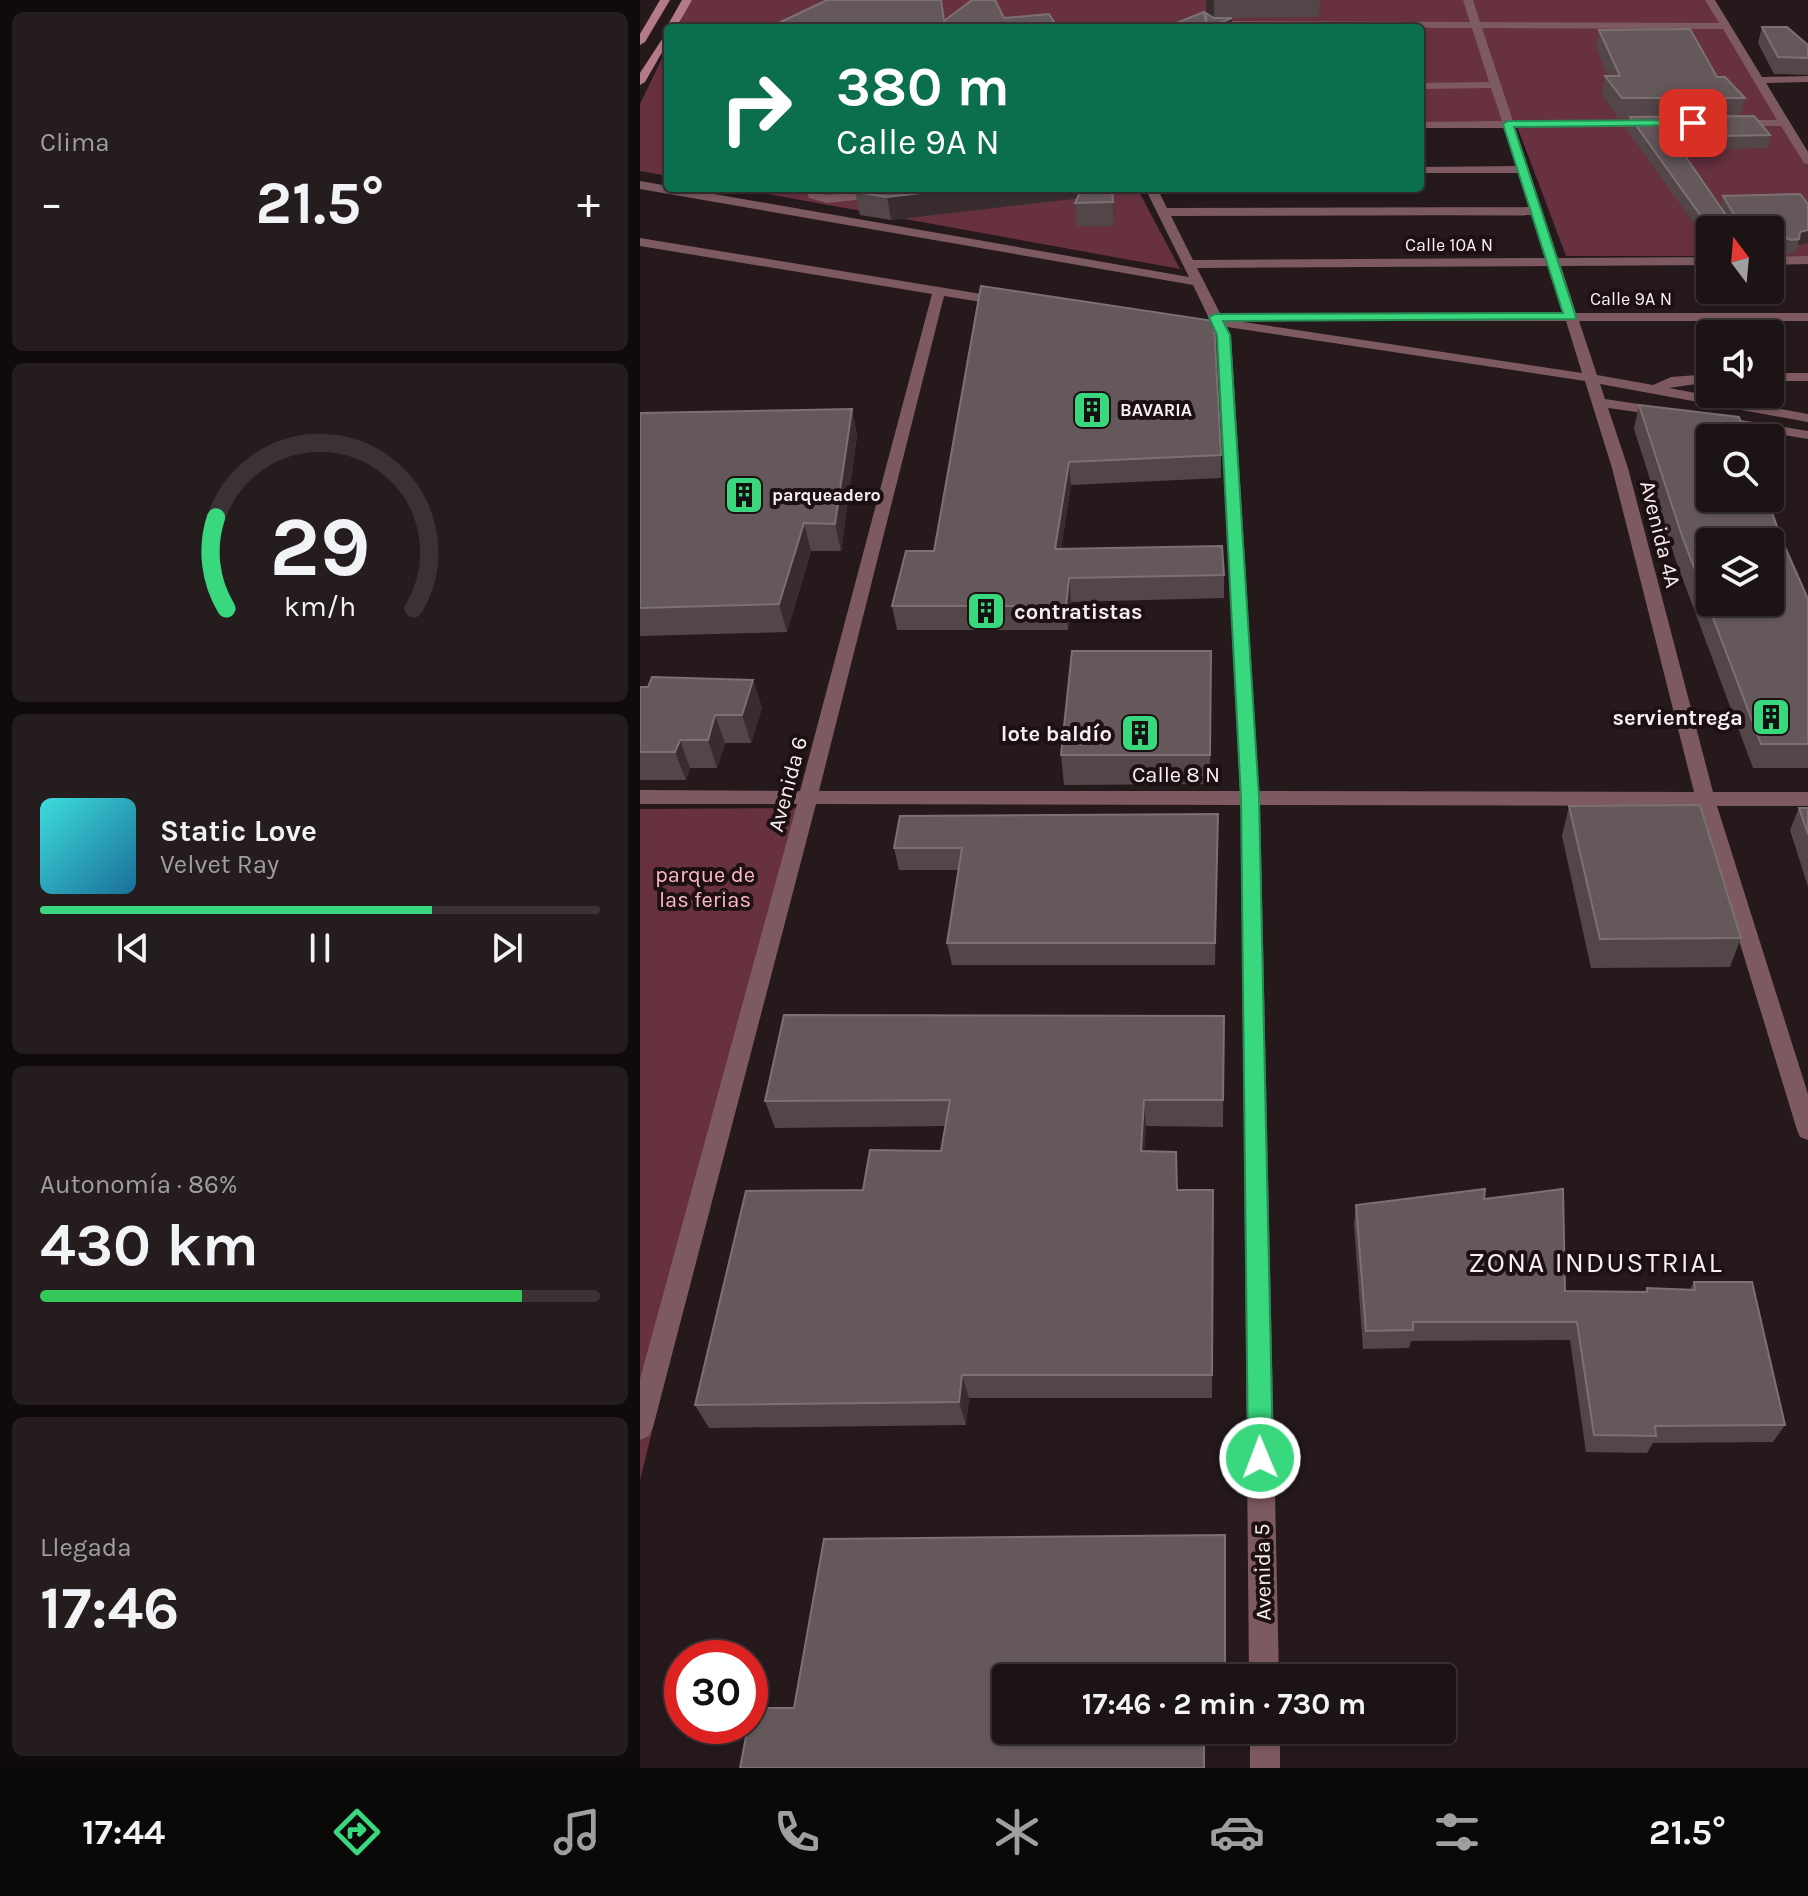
<!DOCTYPE html>
<html lang="es">
<meta charset="utf-8">
<style>
body{margin:0;font-family:Karla,sans-serif;background:#251c1e;color:#f1f3f6;height:100vh;display:flex;flex-direction:column;font-size:30px;white-space:nowrap}
*{box-sizing:border-box;margin:0}
p{font-size:26px;color:#a09ea0}
.icon{flex:none;width:44px;height:44px;fill:none;stroke:currentColor;stroke-width:2;stroke-linecap:round;stroke-linejoin:round}
.map{position:relative;flex:1;overflow:hidden}
.drawer{display:flex;flex-direction:column;gap:12px;padding:12px;background:#0f0a0c;width:640px}
.drawer>*{flex:none}
.hud{position:absolute;left:24px;top:24px;width:760px;height:168px;border-radius:8px;box-shadow:0 2px 6px #0004,0 0 0 2px #3a3234;background:#0b6e4f;color:#fff;overflow:hidden}
.needle{width:52px;rotate:344deg}
.fabs{position:absolute;left:1056px;top:216px;display:grid;gap:16px}
.fabs a{display:grid;place-items:center;width:88px;height:88px;border-radius:8px;background:#1c1315;box-shadow:0 2px 6px #0004,0 0 0 2px #3a3234;font-size:40px}
.speed{position:absolute;left:24px;top:1640px;display:flex;gap:16px;font-size:40px;font-weight:700;text-align:center}
.speed>*{display:grid;place-content:center;width:104px;height:104px;border-radius:50%;background:#1c1315;box-shadow:0 2px 6px #0004,0 0 0 2px #3a3234;line-height:1}
.speed .limit{border:12px solid #d22;background:#fff;color:#111}
.pin{position:absolute;display:grid;place-items:center;width:68px;height:68px;color:#fff;margin:-34px;border-radius:16px;box-shadow:0 4px 12px #0006}
.me{position:absolute;width:88px;margin:-44px;rotate:359deg;stroke-linejoin:round;filter:drop-shadow(0 0 6px #0008)}
.turn{display:flex;align-items:center;gap:28px;height:168px;padding:0 40px;font-size:36px}
.turn .icon{width:104px;height:104px;stroke-width:2.5}
.turn b{display:block;font-size:56px;line-height:68px}
.big{font-size:60px;font-weight:700;line-height:1.1}
.drawer .card{flex:1;display:flex;flex-direction:column;justify-content:center;gap:12px;min-width:0;padding:0 28px;border-radius:12px;background:#251c1e}
.drawer .dial{align-items:center;gap:0}
.dial svg{height:208px;overflow:visible;fill:none;stroke:#3a3234;stroke-width:7;stroke-linecap:round;text-anchor:middle}
.dial text{fill:#f1f3f6;stroke:none}
.song{display:flex;align-items:center;gap:24px}
.cover{width:96px;height:96px;border-radius:12px;background:linear-gradient(135deg,hsl(180 70% 55%),hsl(200 70% 35%))}
.played{height:8px;border-radius:4px;background:linear-gradient(90deg,#39d87f 70%,#3a3234 70%)}
.keys{display:flex;justify-content:space-around;direction:ltr}
.heat{display:flex;justify-content:space-between;align-items:center;font-size:44px;direction:ltr}
.charge{height:12px;border-radius:6px;background:linear-gradient(90deg,#34c759 86%,#3a3234 0)}
.trip{position:absolute;left:352px;top:1664px;width:464px;height:80px;border-radius:8px;background:#1c1315;box-shadow:0 2px 6px #0004,0 0 0 2px #3a3234;font-weight:700;line-height:80px;text-align:center}
.menu{display:flex;height:128px;justify-content:space-around;align-items:center;background:#0b0808;color:#a09ea0}
.menu .icon{width:56px;height:56px}
.menu .active{color:#39d87f}
.menu b{font-size:36px;color:#f1f3f6}
main{display:flex;flex:1;min-height:0}
.map>svg:first-child{display:block}
.green{fill:#673140}
.lines{fill:none;stroke-linecap:round;stroke-linejoin:round}
.street{fill:#7d5961;fill-rule:evenodd}
.secondary{fill:#b47a88;fill-rule:evenodd}
.wall{fill:#524649}
.shaded-wall{fill:#392c2f}
.building{fill:#64585b;stroke:#7b7072;stroke-width:2;fill-rule:evenodd}
.route{fill:#39d87f;stroke:#258c53;stroke-width:2}
.labels{text-anchor:middle;stroke-width:8;stroke-linejoin:round;paint-order:stroke}
.far-street-label{font-size:18px;fill:#f8eff0;stroke:#1c1013}
.far-poi-label{font-size:18px;font-weight:bold;fill:#f8eff0;stroke:#1c1013;text-anchor:start}
.street-label{font-size:22px;fill:#f8eff0;stroke:#1c1013}
.poi-label{font-size:22px;font-weight:bold;fill:#f8eff0;stroke:#1c1013;text-anchor:end}
.park-label{font-size:22px;fill:#feb7c8;stroke:#1c1013}
.near-neighbourhood-label{font-size:28px;letter-spacing:2px;fill:#f8eff0;stroke:#1c1013}
</style>
<main>
<section class="drawer">
<div class="card"><p>Clima</p>
<div class="heat"><a>−</a><b class="big">21.5°</b><a>+</a></div>
</div>
<div class="card dial"><svg viewBox="0 0 100 80">
<path d="M14 69A42 42 0 1 1 86 69"/>
<path d="M14 69A42 42 0 0 1 10 34" stroke="#39d87f"/>
<text x="50" y="56" font-size="32" font-weight="700">29</text>
<text x="50" y="72" font-size="11">km/h</text>
</svg></div>
<div class="card">
<div class="song"><i class="cover"></i><div><b>Static Love</b><p>Velvet Ray</p></div></div>
<div class="played"></div>
<div class="keys"><svg class="icon" aria-label="previous" viewBox="0 0 24 24"><path d="M18 5L8 12l10 7zM5 5v14"/></svg><svg class="icon" aria-label="pause" viewBox="0 0 24 24"><path d="M8 5v14M16 5v14"/></svg><svg class="icon" aria-label="next" viewBox="0 0 24 24"><path d="M6 5l10 7-10 7zM19 5v14"/></svg></div>
</div>
<div class="card"><p>Autonomía · 86%</p><b class="big">430 km</b><div class="charge"></div></div>
<div class="card"><p>Llegada</p><b class="big">17:46</b></div>
</section>
<div class="map">
<svg width="1168" height="1768" viewBox="0 0 1168 1768">
<rect width="100%" height="100%" fill="#25191c"/>
<!-- green -->
<g class="green">
<polygon points="50,0 1071,0 1168,157 1168,257 1130,257 1130,230 1070,230 1070,256 926,256 877,126 780,127 780,28 37,28"/>
<polygon points="28,46 28,176 0,171 0,104"/>
<polygon points="95,188 497,188 540,269"/>
<polygon points="167,808 0,1480 0,809"/>
</g>
<g class="lines">
<!-- street -->
<g class="street">
<path d="M823 0H833L840 22 1079 23 1065 0H1075L1122 77 1168 76V82L1126 83 1168 152V164L1164 163 1141 126H1092L1087 123 1092 120H1137L1083 29 842 28 873 121 1016 120 1021 123 1016 126 875 127 918 258 1070 257V265L921 266 936 313H1168V321H939L957 375 1013 385 1031 377 1070 374V382L1029 388 1168 414V422L960 384 965 399 1025 408 1032 412 1025 416 968 408 988 468 1073 792H1168V806H1077L1168 1094V1140L1160 1137 1157 1130 1058 806 620 805 639 1678H609L601 805 176 804 13 1427 9 1436 0 1440V1379L157 804H0V790L160 791 292 294 0 246V238L366 298 373 302 366 306 304 296 179 791H600L577 335 553 285 0 189V181L549 277 505 188H517L527 208 889 207 878 173H780V167L876 166 864 128H780V122L862 121 851 88 780 89V83L849 82 832 28 574 27 569 24 574 21 830 22ZM892 215 906 258 553 260 531 216ZM908 266 923 313H612L605 317 612 321H926L942 373 583 319 557 268ZM587 327 945 381 972 468 1054 792 619 791 591 335Z"/>
<polygon points="165,188 177,188 178,193 187,195 258,188 297,188 291,192 187,203 169,198"/>
<polygon points="1168,256 1168,264 1130,265 1130,257"/>
<rect x="1130" y="373" width="38" height="8"/>
<polygon points="1077,416 1168,431 1168,439 1072,423 1070,420"/>
<rect x="610" y="1730" width="30" height="38"/>
</g>
<!-- secondary -->
<g class="secondary">
<polygon points="20,0 30,0 5,42 0,45 0,34"/>
<polygon points="42,0 52,0 36,28 28,28 28,42 5,82 0,85 0,73 28,30 26,28"/>
</g>
</g>
<!-- wall -->
<g class="wall">
<polygon points="566,0 680,0 679,17 592,18 566,27"/>
<polygon points="1122,27 1168,45 1168,75 1134,74 1118,43"/>
<polygon points="959,30 1077,77 1105,98 1100,117 1130,135 1127,148 1041,150 1081,207 1083,196 1168,204 1168,243 1158,245 1155,253 1147,254 1130,248 1130,230 1092,230 1087,222 1085,230 1070,230 1070,242 1068,243 987,130 990,118 978,118 962,95 965,76 968,76 956,48"/>
<polygon points="214,188 496,192 473,194 474,226 437,226 435,203 437,198 251,220 220,215"/>
<polygon points="341,286 581,455 581,478 431,485 421,549 584,575 584,598 431,602 428,630 257,630 252,606 294,551"/>
<polygon points="999,405 1141,538 1168,599 1168,768 1113,768 1036,561 994,429"/>
<polygon points="212,409 217,436 201,551 171,551 147,632 0,636 0,413"/>
<polygon points="113,680 122,708 111,743 85,743 77,768 50,768 46,780 0,780 0,687"/>
<polygon points="571,680 570,784 424,785 421,755"/>
<polygon points="929,806 1101,938 1090,967 951,968 922,836"/>
<polygon points="1159,808 1168,808 1168,887 1150,830"/>
<polygon points="578,814 575,965 312,965 307,943 319,870 259,870 254,848"/>
<polygon points="584,1016 583,1127 506,1126 504,1151 538,1190 573,1190 572,1398 329,1398 326,1425 69,1428 55,1405 223,1190 301,1151 305,1126 135,1128 125,1101"/>
<polygon points="844,1199 925,1291 1005,1292 1007,1288 1050,1289 1054,1282 1145,1425 1133,1442 1013,1443 1007,1453 946,1452 930,1340 771,1341 769,1348 723,1349 714,1224 716,1205"/>
</g>
<!-- shaded-wall -->
<g class="shaded-wall">
<polygon points="566,0 574,0 574,18 566,23"/>
<polygon points="592,18 592,28 568,28"/>
<polygon points="323,188 449,188 450,197 251,220 247,197"/>
<polygon points="472,188 496,188 496,192 473,194 474,226"/>
<polygon points="1088,218 1085,230 1071,230"/>
<polygon points="1168,230 1168,243 1158,245 1160,232"/>
<polygon points="212,409 217,436 201,551 195,524"/>
<polygon points="429,462 431,485 417,573 415,549"/>
<polygon points="164,523 171,551 147,632 139,604"/>
<polygon points="429,578 431,602 428,630 426,606"/>
<polygon points="113,680 122,708 111,743 102,715"/>
<polygon points="75,715 85,743 77,768 68,740"/>
<polygon points="40,740 50,768 46,780 35,752"/>
<polygon points="504,1100 506,1126 503,1177 501,1151"/>
<polygon points="322,1375 329,1398 326,1425 319,1402"/>
</g>
<!-- building -->
<g class="building">
<polygon points="187,0 301,0 304,21 332,0 355,0 364,18 409,14 418,28 128,28"/>
<polygon points="564,12 567,28 524,28"/>
<polygon points="566,13 574,18 592,18 567,28"/>
<polygon points="1122,27 1147,27 1168,45 1168,58 1138,57"/>
<polygon points="1050,29 1077,77 1085,77 1105,98 982,98 965,76 980,76 959,30"/>
<polygon points="1114,116 1130,135 1032,137 1088,218 1071,230 990,117"/>
<polygon points="215,188 323,188 247,197 216,192"/>
<polygon points="442,188 472,188 473,202 435,203"/>
<polygon points="1160,194 1168,204 1168,230 1160,232 1159,239 1151,240 1130,232 1130,230 1124,230 1098,221 1083,196"/>
<polygon points="341,286 574,321 581,455 429,462 415,549 582,546 584,575 429,578 426,606 252,606 266,551 294,551"/>
<path d="M999 405 1099 417 1106 438H1070V498H1127L1141 538 1168 599V744H1121L1042 536ZM1070 542H1130V602H1070Z"/>
<polygon points="212,409 195,524 164,523 139,604 0,608 0,413"/>
<polygon points="432,651 571,651 570,755 421,755"/>
<polygon points="12,677 113,680 102,715 75,715 68,740 40,740 35,752 0,752 0,687 8,687"/>
<polygon points="1060,805 1101,938 960,939 929,806"/>
<polygon points="1159,808 1168,808 1168,834"/>
<polygon points="578,814 575,943 307,943 322,848 254,848 260,816"/>
<polygon points="144,1015 584,1016 583,1100 504,1100 501,1151 536,1152 537,1190 573,1190 572,1375 322,1375 319,1402 55,1405 106,1191 223,1190 230,1150 301,1151 310,1100 125,1101"/>
<polygon points="845,1189 844,1199 923,1189 925,1291 1007,1292 1007,1288 1055,1290 1054,1282 1112,1282 1145,1425 1015,1426 1016,1436 954,1435 937,1322 773,1322 773,1330 726,1331 716,1205"/>
<polygon points="585,1535 585,1677 565,1677 565,1678 366,1678 366,1730 564,1730 564,1768 100,1768 108,1726 110,1726 111,1708 154,1708 184,1539"/>
</g>
<!-- route -->
<polygon class="route" points="1053,120 1058,123 1056,125 874,127 936,317 935,319 583,321 590,335 619,798 633,1458 629,1467 620,1470 612,1467 608,1458 601,798 577,335 569,317 575,314 923,313 863,124 868,121"/>
<!-- icons -->
<defs>
<g id="building-square" transform="scale(2)"><rect x="-9" y="-9" width="18" height="18" rx="4" fill="#39d87f" stroke="#1c1013"/><path d="M-4-6H4V6H1V3H-1V6H-4ZM-2.5-4.3h1.7v1.8h-1.7ZM.8-4.3h1.7v1.8H.8ZM-2.5-1h1.7V.8h-1.7ZM.8-1h1.7V.8H.8Z" fill="#111"/></g>
</defs>
<g fill-rule="evenodd">
<use href="#building-square" x="452" y="410"/>
<use href="#building-square" x="104" y="495"/>
<use href="#building-square" x="346" y="611"/>
<use href="#building-square" x="1131" y="717"/>
<use href="#building-square" x="500" y="733"/>
</g>
<g class="labels">
<!-- far-street labels -->
<g class="far-street-label">
<text x="809" y="251">Calle 10A N</text>
<text x="991" y="305">Calle 9A N</text>
</g>
<!-- far-poi labels -->
<g class="far-poi-label">
<text x="480" y="416">BAVARIA</text>
<text x="132" y="501">parqueadero</text>
</g>
<!-- street labels -->
<g class="street-label">
<text transform="translate(1021 534) rotate(76)" y="8">Avenida 4A</text>
<text x="536" y="782">Calle 8 N</text>
<text transform="translate(147 784) rotate(-75)" y="8">Avenida 6</text>
<text transform="translate(622 1572) rotate(-91)" y="8">Avenida 5</text>
</g>
<!-- poi labels -->
<g class="poi-label">
<text x="374" y="619" text-anchor="start">contratistas</text>
<text x="1103" y="725">servientrega</text>
<text x="472" y="741">lote baldío</text>
</g>
<!-- park labels -->
<g class="park-label">
<text x="65" y="882">parque de<tspan x="65" dy="25">las ferias</tspan></text>
</g>
<!-- near-neighbourhood labels -->
<g class="near-neighbourhood-label">
<text x="956" y="1272">ZONA INDUSTRIAL</text>
</g>
</g>
</svg>
<div class="fabs">
<a><svg class="needle" viewBox="-14 -14 28 28"><path d="M0-13l5 13h-10z" fill="#e53935"/><path d="M0 13l5-13h-10z" fill="#a09ea0"/></svg></a>
<a><svg class="icon" aria-label="sound" viewBox="0 0 24 24"><path d="M4 9h4l5-4v14l-5-4H4zM17 9q2 3 0 6"/></svg></a>
<a><svg class="icon" aria-label="search" viewBox="0 0 24 24"><circle cx="10" cy="10" r="6"/><path d="M15 15l6 6"/></svg></a>
<a><svg class="icon" aria-label="layers" viewBox="0 0 24 24"><path d="M12 4l9 5-9 5-9-5zM3 14l9 5 9-5"/></svg></a>
</div>
<div class="speed"><div class="limit">30</div></div>
<div class="pin" style="left:1053px;top:123px;background:#d93025"><svg class="icon" aria-label="arrive" viewBox="0 0 24 24"><path d="M6 21V4h12l-3 4 3 4H6"/></svg></div>
<svg class="me" style="left:620px;top:1458px" viewBox="-20 -20 40 40"><circle r="17" fill="#39d87f" stroke="#fff" stroke-width="3"/><path d="M0-11L8 9 0 5-8 9z" fill="#fff"/></svg>
<div class="trip">17:46 · 2 min · 730 m</div>
<div class="hud">
<div class="turn"><svg class="icon" aria-label="right" viewBox="0 0 24 24"><path d="M7 20v-9h11M14 6l5 5-5 5"/></svg><div><b>380 m</b>Calle 9A N</div></div>
</div>
</div>
</main>
<nav class="menu">
<b>17:44</b>
<svg class="icon active" aria-label="directions" viewBox="0 0 24 24"><path d="M12 3l9 9-9 9-9-9zM9 14v-3h6M13 9l2 2-2 2"/></svg>
<svg class="icon" aria-label="music" viewBox="0 0 24 24"><path d="M9 18V5l10-2v13"/><circle cx="6" cy="18" r="3"/><circle cx="16" cy="16" r="3"/></svg>
<svg class="icon" aria-label="phone" viewBox="0 0 24 24"><path d="M5 4h4l2 5-3 2q2 4 5 5l2-3 5 2v4C11 20 4 13 5 4z"/></svg>
<svg class="icon" aria-label="climate" viewBox="0 0 24 24"><path d="M12 3v18M4 7l16 10M4 17L20 7"/></svg>
<svg class="icon" aria-label="car" viewBox="0 0 24 24"><path d="M5 17H2v-5l4-1 3-4h7l3 4 3 1v5h-3M9 17h6M6 11h13"/><circle cx="7" cy="17" r="2"/><circle cx="17" cy="17" r="2"/></svg>
<svg class="icon" aria-label="filters" viewBox="0 0 24 24"><path d="M4 7h16M4 17h16"/><circle cx="9" cy="7" r="2"/><circle cx="15" cy="17" r="2"/></svg>
<b>21.5°</b>
</nav>
